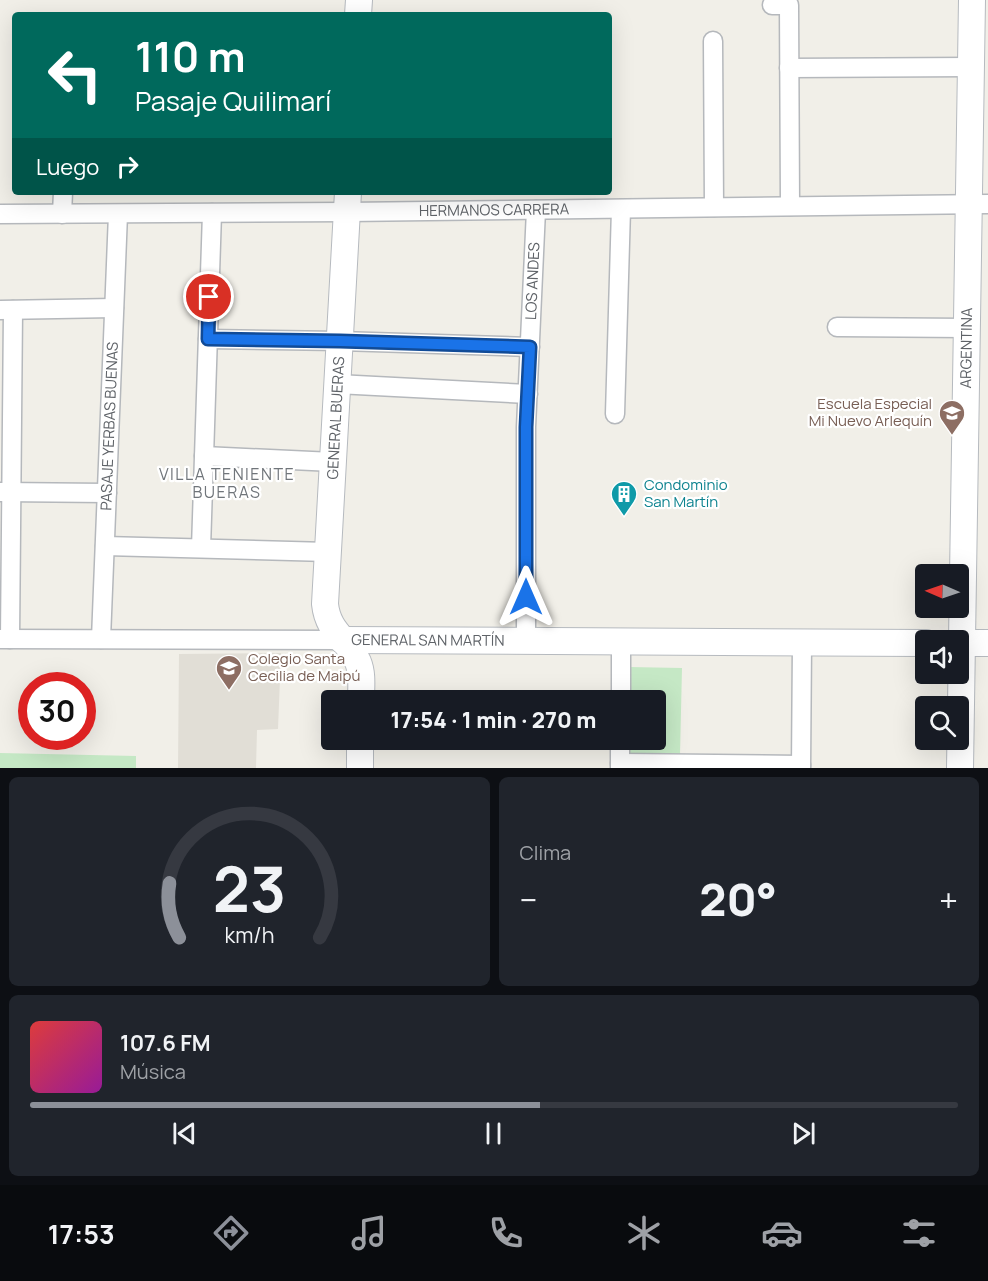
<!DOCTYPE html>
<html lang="es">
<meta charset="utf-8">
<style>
body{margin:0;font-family:Manrope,sans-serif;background:#20242c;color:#f1f3f6;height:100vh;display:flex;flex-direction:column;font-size:22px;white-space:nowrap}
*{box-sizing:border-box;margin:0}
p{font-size:20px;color:#9ea1a6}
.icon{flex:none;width:33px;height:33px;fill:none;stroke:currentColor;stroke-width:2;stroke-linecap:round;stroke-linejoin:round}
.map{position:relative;height:768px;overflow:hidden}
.details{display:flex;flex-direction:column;gap:9px;padding:9px;background:#0d0f14;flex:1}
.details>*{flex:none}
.guide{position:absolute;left:12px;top:12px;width:600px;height:183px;border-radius:6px;box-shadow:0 6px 24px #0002;background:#00695c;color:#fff;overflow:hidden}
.needle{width:39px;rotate:272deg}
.tools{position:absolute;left:915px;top:564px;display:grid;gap:12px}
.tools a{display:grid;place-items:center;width:54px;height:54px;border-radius:6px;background:#171b24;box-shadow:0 6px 24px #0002;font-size:30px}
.speed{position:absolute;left:18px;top:672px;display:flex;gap:12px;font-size:30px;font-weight:700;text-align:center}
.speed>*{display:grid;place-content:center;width:78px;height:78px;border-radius:50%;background:#171b24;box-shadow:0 6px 24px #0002;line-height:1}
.speed .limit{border:9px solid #d22;background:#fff;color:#111}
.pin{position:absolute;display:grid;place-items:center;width:51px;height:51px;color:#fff;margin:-26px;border:3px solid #fff;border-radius:50%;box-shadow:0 2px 6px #0007}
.me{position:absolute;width:66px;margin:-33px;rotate:0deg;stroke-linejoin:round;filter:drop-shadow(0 0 4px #0008)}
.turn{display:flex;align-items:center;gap:21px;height:126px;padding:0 24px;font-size:27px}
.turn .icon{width:78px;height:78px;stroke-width:2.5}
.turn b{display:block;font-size:42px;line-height:51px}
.then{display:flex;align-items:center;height:57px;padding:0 24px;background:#0003;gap:12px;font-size:22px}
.big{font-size:45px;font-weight:800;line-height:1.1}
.details .widget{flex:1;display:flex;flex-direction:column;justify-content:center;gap:9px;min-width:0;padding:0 21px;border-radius:9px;background:#20242c}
.details .dial{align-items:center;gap:0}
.dial svg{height:156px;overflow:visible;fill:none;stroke:#363941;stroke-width:7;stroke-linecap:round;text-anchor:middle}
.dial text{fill:#f1f3f6;stroke:none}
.song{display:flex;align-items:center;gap:18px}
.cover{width:72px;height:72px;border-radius:9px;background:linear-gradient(135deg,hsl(0 70% 55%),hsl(300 70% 35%))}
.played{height:6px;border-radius:3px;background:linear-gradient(90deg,#8c9099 55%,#363941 55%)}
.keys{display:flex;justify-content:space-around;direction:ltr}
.heat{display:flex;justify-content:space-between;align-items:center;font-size:33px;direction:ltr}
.details .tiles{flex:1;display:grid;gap:9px;grid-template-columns:1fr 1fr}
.widget:last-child{grid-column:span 2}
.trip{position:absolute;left:321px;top:690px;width:345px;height:60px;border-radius:6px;background:#171b24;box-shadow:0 6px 24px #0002;font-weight:800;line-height:60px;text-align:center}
.tab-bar{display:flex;height:96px;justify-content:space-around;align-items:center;background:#090b0e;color:#9ea1a6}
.tab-bar .icon{width:42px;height:42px}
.tab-bar .active{color:#8c9099}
.tab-bar b{font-size:27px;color:#f1f3f6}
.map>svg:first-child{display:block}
.education{fill:#e1ded6}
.green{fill:#c5e8c5}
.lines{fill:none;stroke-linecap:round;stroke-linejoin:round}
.street-casing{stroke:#b5b8bc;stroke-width:21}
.secondary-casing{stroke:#b6babf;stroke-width:28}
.street{stroke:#fff;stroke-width:18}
.secondary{stroke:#fff;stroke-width:26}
.route-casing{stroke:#114b97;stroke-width:15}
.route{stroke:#1a73e8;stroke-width:10}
.labels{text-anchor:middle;stroke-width:4.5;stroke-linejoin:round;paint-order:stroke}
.street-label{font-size:15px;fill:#5f6368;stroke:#fff}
.education-label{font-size:15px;fill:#785e54;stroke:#fff;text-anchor:end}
.culture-label{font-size:15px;fill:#0d838f;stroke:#fff;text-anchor:start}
.neighbourhood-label{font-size:16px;letter-spacing:1.5px;fill:#70757a;stroke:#fff}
</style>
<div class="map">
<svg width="988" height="768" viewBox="0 0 988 768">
<rect width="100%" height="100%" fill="#f1efe8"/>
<!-- education -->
<polygon class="education" points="281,653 278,729 257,730 256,768 178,768 179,654"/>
<!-- green -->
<g class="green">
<polygon points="629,667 682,668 680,755 627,754 627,740 656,740 656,700 628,700"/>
<polygon points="0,753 136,756 136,768 0,768"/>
</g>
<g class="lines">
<!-- street casing -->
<g class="street-casing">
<g id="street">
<polyline points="772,5 789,5 790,206"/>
<polyline points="713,41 714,207"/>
<polyline points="789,68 971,67"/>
<path id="s1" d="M0 214 347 212 988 204"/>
<polyline points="62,214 63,192"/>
<polyline points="0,310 114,308"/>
<polyline points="837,327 967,328"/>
<polyline points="208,339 340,341 530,347"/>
<polyline points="337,384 528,394"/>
<polyline points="615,414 621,209"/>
<polyline points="204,456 333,462"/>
<polyline points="1,492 107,493"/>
<polyline points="105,546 328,552"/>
<polyline points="201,548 212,213"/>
<polyline points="0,639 342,640"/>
<polyline points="10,639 13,310"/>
<path id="s2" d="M101 639 118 214"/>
<path id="s3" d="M526 641V427L536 210"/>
<polyline points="621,700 621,642"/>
<polyline points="620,763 801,765"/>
<polyline points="620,768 620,740"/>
<polyline points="801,768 802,643"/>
</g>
</g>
<!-- secondary casing -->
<g class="secondary-casing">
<g id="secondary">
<polyline points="358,15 359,0"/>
<path d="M348 192 325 604C328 633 348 639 358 662 363 674 361 688 361 700"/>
<path id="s4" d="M342 640 926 643"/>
<polyline points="958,643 988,643"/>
<polyline points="360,740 360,768"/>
<path id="s5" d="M960 768 972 0"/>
</g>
</g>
<!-- street -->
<use href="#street" class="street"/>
<!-- secondary -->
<use href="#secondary" class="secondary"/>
</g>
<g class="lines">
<!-- route casing -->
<g class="route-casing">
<polyline id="route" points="209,297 208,339 340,341 530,347 526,427 526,597"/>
</g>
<!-- route -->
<use href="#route" class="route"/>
</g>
<!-- icons -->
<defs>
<g id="school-pin" transform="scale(1.35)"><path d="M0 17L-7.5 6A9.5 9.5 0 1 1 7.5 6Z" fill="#8d6e63" stroke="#fff"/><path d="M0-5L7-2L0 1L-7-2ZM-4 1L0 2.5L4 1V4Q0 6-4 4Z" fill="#fff"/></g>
<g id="building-pin" transform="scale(1.35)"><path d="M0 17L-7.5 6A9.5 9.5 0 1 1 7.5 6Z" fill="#0f9aa8" stroke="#fff"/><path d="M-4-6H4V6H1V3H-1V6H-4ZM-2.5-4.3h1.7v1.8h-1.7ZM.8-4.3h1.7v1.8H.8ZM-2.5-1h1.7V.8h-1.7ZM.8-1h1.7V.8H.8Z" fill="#fff"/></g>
</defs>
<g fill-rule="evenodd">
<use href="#school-pin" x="952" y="413"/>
<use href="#building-pin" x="624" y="494"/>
<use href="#school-pin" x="229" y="668"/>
</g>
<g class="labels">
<!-- street labels -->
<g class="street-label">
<text dy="5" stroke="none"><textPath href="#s1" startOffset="494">HERMANOS CARRERA</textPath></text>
<text dy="5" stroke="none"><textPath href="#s3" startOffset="360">LOS ANDES</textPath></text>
<text dy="5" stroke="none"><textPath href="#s5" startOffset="420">ARGENTINA</textPath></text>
<text transform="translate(336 418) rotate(-87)" y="5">GENERAL BUERAS</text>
<text dy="5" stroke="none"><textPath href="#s2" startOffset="213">PASAJE YERBAS BUENAS</textPath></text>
<text dy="5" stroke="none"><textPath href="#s4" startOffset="86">GENERAL SAN MARTÍN</textPath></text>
</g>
<!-- education labels -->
<g class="education-label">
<text x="932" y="409">Escuela Especial<tspan x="932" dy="17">Mi Nuevo Arlequín</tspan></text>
<text x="248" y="664" text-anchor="start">Colegio Santa<tspan x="248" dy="17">Cecilia de Maipú</tspan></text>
</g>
<!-- culture labels -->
<g class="culture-label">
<text x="644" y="490">Condominio<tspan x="644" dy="17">San Martín</tspan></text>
</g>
<!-- neighbourhood labels -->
<g class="neighbourhood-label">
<text x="227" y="480">VILLA TENIENTE<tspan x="227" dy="18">BUERAS</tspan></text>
</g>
</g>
</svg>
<div class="tools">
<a><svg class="needle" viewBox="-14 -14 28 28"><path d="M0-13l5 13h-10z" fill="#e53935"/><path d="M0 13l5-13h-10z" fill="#9ea1a6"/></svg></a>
<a><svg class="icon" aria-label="sound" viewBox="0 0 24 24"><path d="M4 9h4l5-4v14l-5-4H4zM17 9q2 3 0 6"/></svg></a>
<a><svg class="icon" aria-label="search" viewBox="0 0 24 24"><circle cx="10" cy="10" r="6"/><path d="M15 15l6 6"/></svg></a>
</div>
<div class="speed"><div class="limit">30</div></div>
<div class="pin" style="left:209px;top:297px;background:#d93025"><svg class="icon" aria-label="arrive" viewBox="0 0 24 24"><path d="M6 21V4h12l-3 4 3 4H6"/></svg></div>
<svg class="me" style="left:526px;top:597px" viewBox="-20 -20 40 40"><path d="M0-17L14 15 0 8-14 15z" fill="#1a73e8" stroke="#fff" stroke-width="4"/></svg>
<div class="trip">17:54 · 1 min · 270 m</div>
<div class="guide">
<div class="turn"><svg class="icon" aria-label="left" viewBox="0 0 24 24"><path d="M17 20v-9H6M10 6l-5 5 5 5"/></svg><div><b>110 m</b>Pasaje Quilimarí</div></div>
<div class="then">Luego<svg class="icon" aria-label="right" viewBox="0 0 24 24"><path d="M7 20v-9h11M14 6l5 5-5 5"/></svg></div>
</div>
</div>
<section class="details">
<div class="tiles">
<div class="widget dial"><svg viewBox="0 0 100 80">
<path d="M14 69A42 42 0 1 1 86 69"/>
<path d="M14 69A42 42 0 0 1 9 41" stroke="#8c9099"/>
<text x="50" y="56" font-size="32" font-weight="700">23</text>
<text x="50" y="72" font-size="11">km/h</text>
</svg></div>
<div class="widget"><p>Clima</p>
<div class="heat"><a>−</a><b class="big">20°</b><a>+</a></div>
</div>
<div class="widget">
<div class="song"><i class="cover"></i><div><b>107.6 FM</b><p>Música</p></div></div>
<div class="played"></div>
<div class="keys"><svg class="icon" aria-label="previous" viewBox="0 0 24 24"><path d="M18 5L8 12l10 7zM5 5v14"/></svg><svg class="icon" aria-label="pause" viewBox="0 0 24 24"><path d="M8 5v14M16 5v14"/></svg><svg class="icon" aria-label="next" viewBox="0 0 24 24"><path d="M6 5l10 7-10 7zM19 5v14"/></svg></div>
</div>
</div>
</section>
<nav class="tab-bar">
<b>17:53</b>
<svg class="icon active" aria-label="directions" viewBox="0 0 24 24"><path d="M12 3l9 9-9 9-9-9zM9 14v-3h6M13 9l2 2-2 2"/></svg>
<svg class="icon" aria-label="music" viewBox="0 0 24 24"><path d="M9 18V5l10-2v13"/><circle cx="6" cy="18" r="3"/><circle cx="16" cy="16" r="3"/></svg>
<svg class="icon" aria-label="phone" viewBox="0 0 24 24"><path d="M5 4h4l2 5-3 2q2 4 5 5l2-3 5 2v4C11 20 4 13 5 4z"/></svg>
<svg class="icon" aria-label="climate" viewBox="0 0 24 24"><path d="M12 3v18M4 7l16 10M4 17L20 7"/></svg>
<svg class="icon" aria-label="car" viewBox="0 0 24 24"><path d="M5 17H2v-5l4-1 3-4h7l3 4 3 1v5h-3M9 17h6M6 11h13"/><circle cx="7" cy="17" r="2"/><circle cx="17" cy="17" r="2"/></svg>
<svg class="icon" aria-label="filters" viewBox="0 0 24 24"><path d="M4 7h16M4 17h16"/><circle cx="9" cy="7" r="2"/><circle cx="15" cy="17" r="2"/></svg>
</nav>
